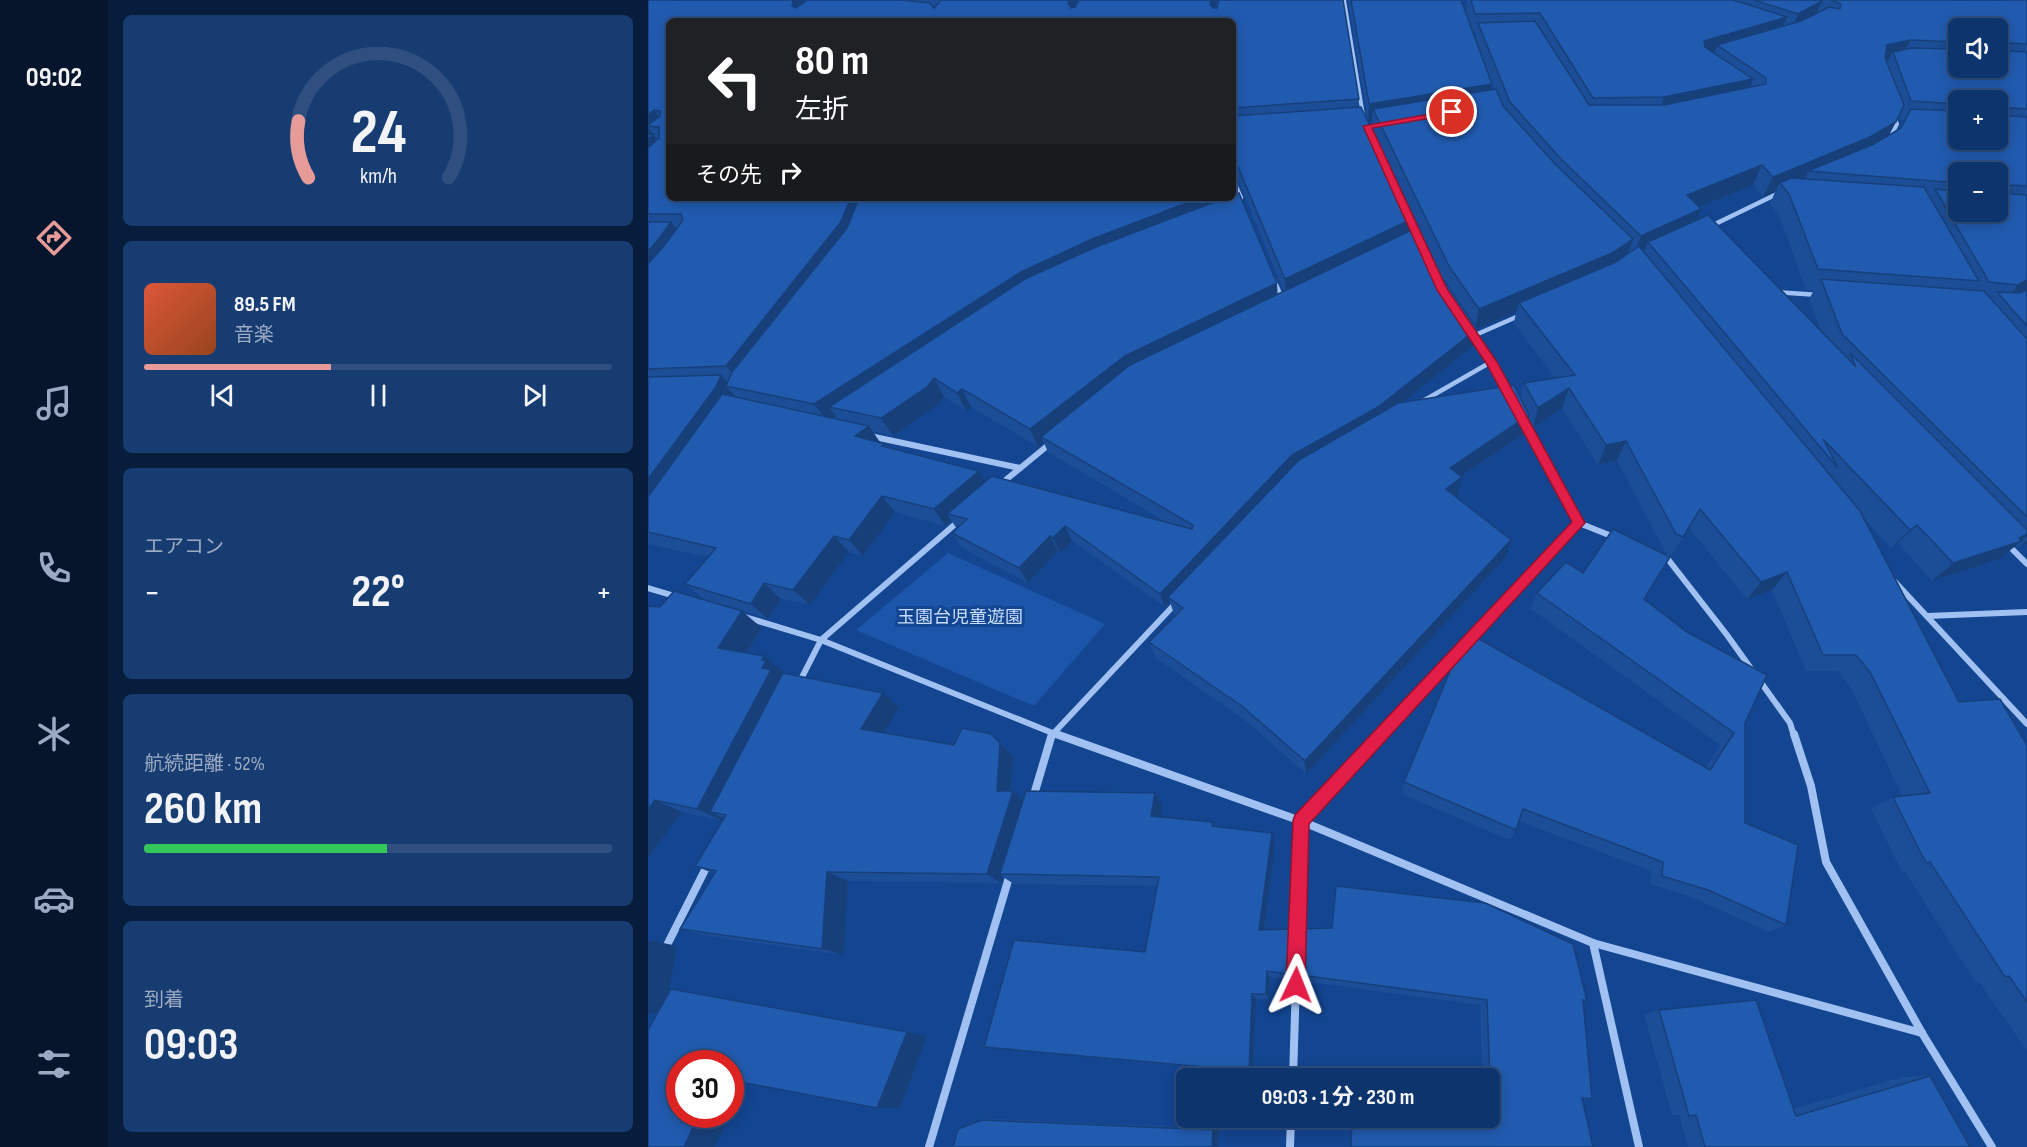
<!DOCTYPE html>
<html lang="ja">
<meta charset="utf-8">
<style>
body{margin:0;font-family:"Sofia Sans Condensed","Noto Sans JP",sans-serif;background:#173c72;color:#f1f3f6;height:100vh;display:flex;flex-direction:column;font-size:22px;white-space:nowrap}
*{box-sizing:border-box;margin:0}
p{font-size:20px;color:#9baac2}
.icon{flex:none;width:33px;height:33px;fill:none;stroke:currentColor;stroke-width:2;stroke-linecap:round;stroke-linejoin:round}
.map{position:relative;flex:1;overflow:hidden}
.drawer{display:flex;flex-direction:column;gap:15px;padding:15px;background:#081d3c;width:540px}
.drawer>*{flex:none}
.top-card{position:absolute;left:18px;top:18px;width:570px;height:183px;border-radius:9px;box-shadow:0 3px 15px #0003,0 0 0 2px #2e4f80;background:#202124;color:#fff;overflow:hidden}
.controls{position:absolute;left:1300px;top:18px;display:grid;gap:12px}
.controls a{display:grid;place-items:center;width:60px;height:60px;border-radius:9px;background:#0e346d;box-shadow:0 3px 15px #0003,0 0 0 2px #2e4f80;font-size:30px}
.speed{position:absolute;left:18px;top:1050px;display:flex;gap:12px;font-size:30px;font-weight:700;text-align:center}
.speed>*{display:grid;place-content:center;width:78px;height:78px;border-radius:50%;background:#0e346d;box-shadow:0 3px 15px #0003,0 0 0 2px #2e4f80;line-height:1}
.speed .limit{border:9px solid #d22;background:#fff;color:#111}
.pin{position:absolute;display:grid;place-items:center;width:51px;height:51px;color:#fff;margin:-26px;border:3px solid #fff;border-radius:50%;box-shadow:0 2px 6px #0007}
.me{position:absolute;width:66px;margin:-33px;rotate:2deg;stroke-linejoin:round;filter:drop-shadow(0 0 4px #0008)}
.turn{display:flex;align-items:center;gap:21px;height:126px;padding:0 30px;font-size:27px}
.turn .icon{width:78px;height:78px;stroke-width:2.5}
.turn b{display:block;font-size:42px;line-height:51px}
.then{display:flex;align-items:center;height:57px;padding:0 30px;background:#0003;gap:12px;font-size:22px}
.big{font-size:45px;font-weight:700;line-height:1.1}
.drawer .card{flex:1;display:flex;flex-direction:column;justify-content:center;gap:9px;min-width:0;padding:0 21px;border-radius:9px;background:#173c72}
.drawer .dial{align-items:center;gap:0}
.dial svg{height:156px;overflow:visible;fill:none;stroke:#2e4f80;stroke-width:7;stroke-linecap:round;text-anchor:middle}
.dial text{fill:#f1f3f6;stroke:none}
.song{display:flex;align-items:center;gap:18px}
.cover{width:72px;height:72px;border-radius:9px;background:linear-gradient(135deg,hsl(10 70% 55%),hsl(20 70% 35%))}
.played{height:6px;border-radius:3px;background:linear-gradient(90deg,#e69b98 40%,#2e4f80 40%)}
.keys{display:flex;justify-content:space-around;direction:ltr}
.heat{display:flex;justify-content:space-between;align-items:center;font-size:33px;direction:ltr}
.charge{height:9px;border-radius:4px;background:linear-gradient(90deg,#34c759 52%,#2e4f80 0)}
.trip{position:absolute;left:528px;top:1068px;width:324px;height:60px;border-radius:9px;background:#0e346d;box-shadow:0 3px 15px #0003,0 0 0 2px #2e4f80;font-weight:700;line-height:60px;text-align:center}
main{display:flex;flex:1;min-height:0}
.tabs{display:flex;flex-direction:column;width:108px;justify-content:space-around;align-items:center;background:#06152c;color:#9baac2}
.tabs .icon{width:42px;height:42px}
.tabs .current{color:#e69b98}
.tabs b{font-size:27px;color:#f1f3f6}
.map>svg:first-child{display:block}
.green{fill:#1b56ab}
.lines{fill:none;stroke-linecap:round;stroke-linejoin:round}
.street-far3{stroke:#a0c1f2;stroke-width:4}
.street-far2{stroke:#a0c1f2;stroke-width:4.5}
.street-far1{stroke:#a0c1f2;stroke-width:6}
.street{stroke:#a0c1f2;stroke-width:8}
.wall{fill:#1c4e97;fill-rule:evenodd}
.shaded-wall{fill:#17407b}
.building{fill:#215bb0;stroke:#17407b;stroke-width:1.5}
.route{fill:#e11d48;stroke:#92132f;stroke-width:1.5}
.labels{text-anchor:middle;stroke-width:6;stroke-linejoin:round;paint-order:stroke}
.park-label{font-size:18px;fill:#c7ddfc;stroke:#134591}
</style>
<main>
<nav class="tabs">
<b>09:02</b>
<svg class="icon current" aria-label="directions" viewBox="0 0 24 24"><path d="M12 3l9 9-9 9-9-9zM9 14v-3h6M13 9l2 2-2 2"/></svg>
<svg class="icon" aria-label="music" viewBox="0 0 24 24"><path d="M9 18V5l10-2v13"/><circle cx="6" cy="18" r="3"/><circle cx="16" cy="16" r="3"/></svg>
<svg class="icon" aria-label="phone" viewBox="0 0 24 24"><path d="M5 4h4l2 5-3 2q2 4 5 5l2-3 5 2v4C11 20 4 13 5 4z"/></svg>
<svg class="icon" aria-label="climate" viewBox="0 0 24 24"><path d="M12 3v18M4 7l16 10M4 17L20 7"/></svg>
<svg class="icon" aria-label="car" viewBox="0 0 24 24"><path d="M5 17H2v-5l4-1 3-4h7l3 4 3 1v5h-3M9 17h6M6 11h13"/><circle cx="7" cy="17" r="2"/><circle cx="17" cy="17" r="2"/></svg>
<svg class="icon" aria-label="filters" viewBox="0 0 24 24"><path d="M4 7h16M4 17h16"/><circle cx="9" cy="7" r="2"/><circle cx="15" cy="17" r="2"/></svg>
</nav>
<section class="drawer">
<div class="card dial"><svg viewBox="0 0 100 80">
<path d="M14 69A42 42 0 1 1 86 69"/>
<path d="M14 69A42 42 0 0 1 9 40" stroke="#e69b98"/>
<text x="50" y="56" font-size="32" font-weight="700">24</text>
<text x="50" y="72" font-size="11">km/h</text>
</svg></div>
<div class="card">
<div class="song"><i class="cover"></i><div><b>89.5 FM</b><p>音楽</p></div></div>
<div class="played"></div>
<div class="keys"><svg class="icon" aria-label="previous" viewBox="0 0 24 24"><path d="M18 5L8 12l10 7zM5 5v14"/></svg><svg class="icon" aria-label="pause" viewBox="0 0 24 24"><path d="M8 5v14M16 5v14"/></svg><svg class="icon" aria-label="next" viewBox="0 0 24 24"><path d="M6 5l10 7-10 7zM19 5v14"/></svg></div>
</div>
<div class="card"><p>エアコン</p>
<div class="heat"><a>−</a><b class="big">22°</b><a>+</a></div>
</div>
<div class="card"><p>航続距離 · 52%</p><b class="big">260 km</b><div class="charge"></div></div>
<div class="card"><p>到着</p><b class="big">09:03</b></div>
</section>
<div class="map">
<svg width="1379" height="1147" viewBox="0 0 1379 1147">
<rect width="100%" height="100%" fill="#134591"/>
<!-- green -->
<polygon class="green" points="300,553 457,624 386,706 208,630"/>
<g class="lines">
<!-- street-far3 -->
<g class="street-far3">
<polyline points="696,0 715,115"/>
<polyline points="1241,140 1249,124 1245,114"/>
<polyline points="585,180 586,183"/>
</g>
<!-- street-far2 -->
<g class="street-far2">
<polyline points="586,182 593,198"/>
<polyline points="1061,227 1133,192"/>
<polyline points="626,280 635,301"/>
<polyline points="1127,292 1171,295"/>
<polyline points="823,333 843,362 860,393"/>
<polyline points="825,336 873,315"/>
<polyline points="775,401 843,362"/>
<polyline points="875,420 876,422"/>
</g>
<!-- street-far1 -->
<g class="street-far1">
<polyline points="875,421 931,523 966,537"/>
<polyline points="222,436 372,468"/>
<polyline points="354,483 404,442"/>
<polyline points="1358,543 1379,564"/>
<polyline points="1015,557 1019,558 1079,635 1142,723 1146,736"/>
<polyline points="1247,582 1379,724"/>
<polyline points="0,588 30,597"/>
<polyline points="1279,616 1379,612"/>
<polyline points="97,617 173,640 412,736"/>
<polyline points="821,640 931,523"/>
<polyline points="151,683 173,640 312,520"/>
<polyline points="403,736 528,603"/>
<polyline points="732,736 814,648"/>
</g>
<!-- street -->
<g class="street">
<polyline points="408,734 653,821 945,943 1274,1033"/>
<polyline points="1146,734 1163,786 1178,862 1274,1033 1344,1147"/>
<polyline points="385,798 404,734"/>
<polyline points="945,943 991,1147"/>
<polyline points="16,951 60,864"/>
<polyline points="645,1078 653,821 734,734"/>
<polyline points="281,1147 362,874"/>
<polyline points="642,1147 643,1118"/>
</g>
</g>
<!-- wall -->
<g class="wall">
<path d="M0 0H569L567 8 711 99 710 107 724 129V121L720 122 700 0H813L824 28 818 10 819 0H1379V544L1370 548 1368 545 1351 559 1284 581 1250 543 1243 548 1216 519 1311 702 1379 745V1051L1331 982 1328 983 1257 872H1254L1223 809 1245 797 1254 796 1203 688 1189 671H1158L1124 590 1099 599 1041 528 1023 555 1017 552 969 460 950 465 914 408 885 428 880 420 876 434 813 476 810 495 808 497 858 557 658 774 598 721 508 658 501 642 528 615 526 614 522 602 517 607 424 541 412 553 410 551 380 583 314 548 304 533 309 529 303 520 297 526 247 512 215 556 201 552 162 605 133 599 120 619 56 599 37 584 60 557 0 544ZM585 21V177L590 180 636 292 629 295V283L589 194 21 198ZM1311 28 1350 68H1311ZM825 33H829L828 40ZM838 69 846 90H843L844 84ZM1311 100H1350L1311 140ZM1250 116 1252 120H1256L1251 129 1240 136ZM1311 172H1350L1311 212ZM1105 185 1115 197 1127 192 1122 204 1131 215 1158 290H1166L1161 299 1173 332 1048 220 1053 209 1051 207ZM766 218 790 269 765 230ZM868 312 866 323 907 378 876 383 872 397 754 402 826 345 829 329ZM296 397 318 411 323 407 390 447 396 443 400 452 518 522 337 482 239 447 237 444 232 442 224 431 245 436 289 405Z"/>
<polygon points="935,573 996,599 1097,723 1097,823 1138,925 1121,932 1046,898 1002,884 1003,871 871,821 868,830 862,840 754,794 756,782 1058,767 1072,745 883,609 889,593"/>
<polygon points="0,606 114,628 99,653 116,656 136,672 136,673 235,693 251,707 236,733 306,745 352,743 365,756 363,791 375,801 514,805 512,817 567,827 627,844 616,930 641,929 643,936 642,979 622,977 621,999 608,999 605,1073 352,1049 336,1047 497,952 510,886 366,884 355,877 353,883 200,881 196,955 59,936 32,929 67,874 47,866 75,821 34,812 0,858"/>
<polygon points="0,940 29,946 21,991 23,989 53,994 279,1036 252,1108 229,1108 97,1083 82,1114 82,1064 32,1064 32,1114 82,1114 67,1147 0,1147 0,1030 9,1014 0,1013"/>
<polygon points="652,975 939,1001 935,1003 944,1099 935,1099 945,1147 703,1147 703,1118 842,1118 842,1078 834,1078 832,1005 654,981"/>
<polygon points="1011,1010 1145,1109 1254,1077 1282,1076 1322,1147 1040,1147 1031,1115 1024,1115 996,1014"/>
<polygon points="351,1119 571,1129 570,1147 334,1120"/>
</g>
<!-- shaded-wall -->
<g class="shaded-wall">
<polygon points="147,0 175,0 153,18 144,6 145,1"/>
<polygon points="422,0 434,0 424,20 420,3"/>
<polygon points="563,0 569,0 564,21 562,4"/>
<polygon points="1174,1 1166,19 1143,32 1150,14"/>
<polygon points="1139,17 1131,35 1069,45 1066,55 1050,60 1056,41"/>
<polygon points="1263,40 1253,59 1245,52 1240,61 1229,63 1239,45"/>
<polygon points="1105,79 1098,98 1010,116 1016,97"/>
<polygon points="844,84 841,102 725,109 724,121 720,122 721,104"/>
<polygon points="6,110 18,128 0,126 0,115"/>
<polygon points="1248,122 1237,141 1160,171 1156,180 1132,183 1127,192 1115,197 1125,177"/>
<polygon points="0,127 18,152 0,169"/>
<polygon points="1114,165 1105,185 1031,215 1039,195"/>
<polygon points="588,185 590,203 181,407 188,416 180,422 166,404 373,272 444,239 552,198 585,198 585,186"/>
<polygon points="203,198 220,198 93,384 78,366"/>
<polygon points="1053,209 1045,229 1000,242 996,251 986,256 993,236"/>
<polygon points="766,218 764,236 638,298 637,279"/>
<polygon points="23,222 37,240 0,285 0,251"/>
<polygon points="985,239 978,260 871,303 868,312 829,329 826,345 729,423 520,597 522,602 517,607 512,594 644,455 827,330 831,309"/>
<polygon points="1379,280 1379,291 1357,300 1370,285"/>
<polygon points="629,283 630,302 393,437 396,443 390,447 382,429 477,356"/>
<polygon points="73,375 83,387 78,386 87,396 83,405 0,523 0,479"/>
<polygon points="286,378 296,397 289,405 245,436 233,418"/>
<polygon points="921,388 914,408 885,428 890,408"/>
<polygon points="314,389 323,407 318,411 309,393"/>
<polygon points="881,415 876,434 798,486 802,468"/>
<polygon points="221,426 233,444 207,436"/>
<polygon points="978,441 969,460 950,465 958,445"/>
<polygon points="331,471 340,488 299,514 303,520 297,526 286,509"/>
<polygon points="814,477 810,495 795,507 798,489"/>
<polygon points="234,496 247,512 215,556 201,540"/>
<polygon points="1269,525 1250,543 1243,548 1262,530"/>
<polygon points="417,526 424,541 412,553 405,538"/>
<polygon points="1379,534 1379,536 1372,541 1374,541 1351,559 1284,581 1305,563"/>
<polygon points="186,536 201,552 162,605 145,590"/>
<polygon points="402,536 410,551 380,583 371,568"/>
<polygon points="863,540 858,557 658,774 657,761"/>
<polygon points="1379,540 1379,544 1370,548"/>
<polygon points="1139,572 1124,590 1099,599 1113,582"/>
<polygon points="116,583 133,599 120,619 103,604"/>
<polygon points="94,611 114,628 92,664 70,648"/>
<polygon points="116,656 136,672 62,812 76,818 75,821 49,809 114,668 114,660"/>
<polygon points="235,693 251,707 230,743 213,729"/>
<polygon points="352,743 365,756 362,799 365,791 377,803 352,874 355,877 353,883 339,874 349,791"/>
<polygon points="507,793 514,805 511,827 503,816"/>
<polygon points="7,800 34,812 0,858 0,809"/>
<polygon points="624,833 627,844 615,937 611,930"/>
<polygon points="179,872 200,881 196,955 174,949"/>
<polygon points="641,929 643,936 642,979 640,974"/>
<polygon points="0,940 29,946 17,1015 0,1013"/>
<polygon points="619,971 622,977 621,999 618,994"/>
<polygon points="604,994 608,999 605,1073 601,1071"/>
<polygon points="259,1032 279,1036 252,1108 229,1108"/>
<polygon points="82,1078 99,1078 82,1114"/>
<polygon points="51,1114 82,1114 67,1147 36,1147"/>
<polygon points="571,1129 570,1147 564,1147 565,1130"/>
</g>
<!-- building -->
<g class="building">
<polygon points="0,0 147,0 145,1 144,6 148,8 159,0 253,0 282,3 286,8 293,0 422,0 420,3 423,8 427,7 431,0 563,0 562,4 565,8 569,8 571,0 695,0 711,99 585,108 585,21 21,21 21,198 203,198 192,223 78,366 0,369 0,264 16,246 35,220 33,214 0,214 0,148 11,138 11,127 0,126 0,125 12,116 12,111 6,110 0,115"/>
<polygon points="703,0 813,0 844,84 721,104"/>
<polygon points="823,0 1085,0 1139,17 1056,41 1057,47 1105,79 1016,97 945,98 892,13 827,14"/>
<polygon points="1106,0 1174,0 1174,1 1150,14"/>
<polygon points="1183,0 1379,0 1379,44 1362,43 1358,46 1361,51 1379,52 1379,109 1363,108 1359,111 1362,116 1379,117 1379,186 1364,185 1360,188 1364,194 1379,195 1379,280 1370,285 1341,282 1287,189 1311,191 1311,212 1350,212 1350,172 1311,172 1311,183 1160,171 1226,144 1253,128 1263,109 1311,111 1311,140 1350,140 1350,100 1311,100 1311,104 1263,101 1245,52 1264,48 1311,49 1311,68 1350,68 1350,28 1311,28 1311,42 1263,40 1239,45 1237,58 1256,105 1248,122 1222,137 1125,177 1114,165 1039,195 1053,209 993,236 913,159 862,102 830,23 887,21 941,105 1016,105 1118,84 1118,78 1069,45 1153,21 1181,7 1192,9 1193,4"/>
<polygon points="848,89 855,106 908,165 985,239 964,253 831,309 801,266 725,109"/>
<polygon points="713,107 766,218 637,279 588,162 585,160 585,116"/>
<polygon points="0,134 5,134 0,139"/>
<polygon points="1143,178 1276,187 1331,281 1170,269 1141,194 1132,183"/>
<polygon points="591,193 629,283 477,356 382,429 314,389 309,393 286,378 279,387 233,418 181,407 377,279 448,247 577,198 585,198 585,195"/>
<polygon points="211,198 552,198 444,239 373,272 166,404 78,386 84,372 199,228"/>
<polygon points="1060,215 1208,367 1202,353 1379,530 1379,534 1371,538 1374,541 1305,563 1269,525 1262,530 1175,439 1190,468 1000,242"/>
<polygon points="0,222 23,222 9,241 0,251"/>
<polygon points="770,227 792,275 829,329 730,407 644,455 512,594 417,526 405,538 402,536 371,568 304,533 319,519 299,514 344,476 544,529 545,525 393,437 482,365"/>
<polygon points="991,246 1212,511 1311,702 1352,699 1379,745 1379,1002 1361,976 1357,977 1282,862 1278,863 1245,797 1282,793 1222,672 1208,655 1175,655 1139,572 1113,582 1052,509 1035,537 1028,534 978,441 958,445 921,388 890,408 876,383 927,375 871,303 968,262"/>
<polygon points="1173,279 1336,291 1379,339 1379,517 1194,334"/>
<polygon points="1379,290 1379,326 1349,292 1372,293"/>
<polygon points="73,375 68,387 0,479 0,377"/>
<polygon points="866,385 881,415 802,468 814,477 798,489 863,540 657,761 595,707 501,642 535,608 520,597 651,460 750,403"/>
<polygon points="74,394 221,426 207,436 237,444 234,446 331,471 286,509 234,496 201,540 186,536 145,590 116,583 103,604 37,584 68,548 0,532 0,497"/>
<polygon points="965,529 1022,557 996,599 1039,632 1119,675 1097,723 1097,823 1150,845 1138,925 1060,890 1014,876 1015,862 875,809 868,830 756,782 812,647 824,635 1062,770 1086,733 889,593 918,562 935,573"/>
<polygon points="26,591 94,611 70,648 116,656 114,660 118,661 114,668 123,670 49,809 7,800 0,809 0,606 12,607"/>
<polygon points="135,673 235,693 213,729 306,745 314,728 343,734 352,743 349,791 365,791 339,874 179,872 174,949 32,929 68,871 47,866 78,815 62,812"/>
<polygon points="378,791 507,793 503,816 565,822 564,826 624,833 611,930 641,929 640,974 619,971 618,994 604,994 601,1071 336,1047 366,940 497,952 511,877 352,874"/>
<polygon points="688,886 837,903 925,944 939,1001 935,1000 944,1099 934,1098 945,1147 703,1147 704,1118 842,1118 842,1078 839,1000 652,975 654,929 684,928"/>
<polygon points="23,989 259,1032 229,1108 82,1080 82,1064 32,1064 32,1114 51,1114 36,1147 0,1147 0,1030"/>
<polygon points="1108,1000 1148,1116 1282,1076 1322,1147 1057,1147 1048,1115 1041,1116 1011,1010"/>
<polygon points="334,1120 565,1130 564,1147 305,1147 310,1129"/>
</g>
<!-- route -->
<polygon class="route" points="804,110 808,112 807,114 724,128 799,289 849,362 937,523 661,824 657,985 654,991 648,994 641,991 638,985 645,821 647,815 924,522 838,363 789,290 715,126"/>
<g class="labels">
<!-- park labels -->
<g class="park-label">
<text x="312" y="623">玉園台児童遊園</text>
</g>
</g>
</svg>
<div class="controls">
<a><svg class="icon" aria-label="sound" viewBox="0 0 24 24"><path d="M4 9h4l5-4v14l-5-4H4zM17 9q2 3 0 6"/></svg></a>
<a>+</a>
<a>−</a>
</div>
<div class="speed"><div class="limit">30</div></div>
<div class="pin" style="left:804px;top:112px;background:#d93025"><svg class="icon" aria-label="arrive" viewBox="0 0 24 24"><path d="M6 21V4h12l-3 4 3 4H6"/></svg></div>
<svg class="me" style="left:648px;top:985px" viewBox="-20 -20 40 40"><path d="M0-17L14 15 0 8-14 15z" fill="#e11d48" stroke="#fff" stroke-width="4"/></svg>
<div class="trip">09:03 · 1 分 · 230 m</div>
<div class="top-card">
<div class="turn"><svg class="icon" aria-label="left" viewBox="0 0 24 24"><path d="M17 20v-9H6M10 6l-5 5 5 5"/></svg><div><b>80 m</b>左折</div></div>
<div class="then">その先<svg class="icon" aria-label="right" viewBox="0 0 24 24"><path d="M7 20v-9h11M14 6l5 5-5 5"/></svg></div>
</div>
</div>
</main>
